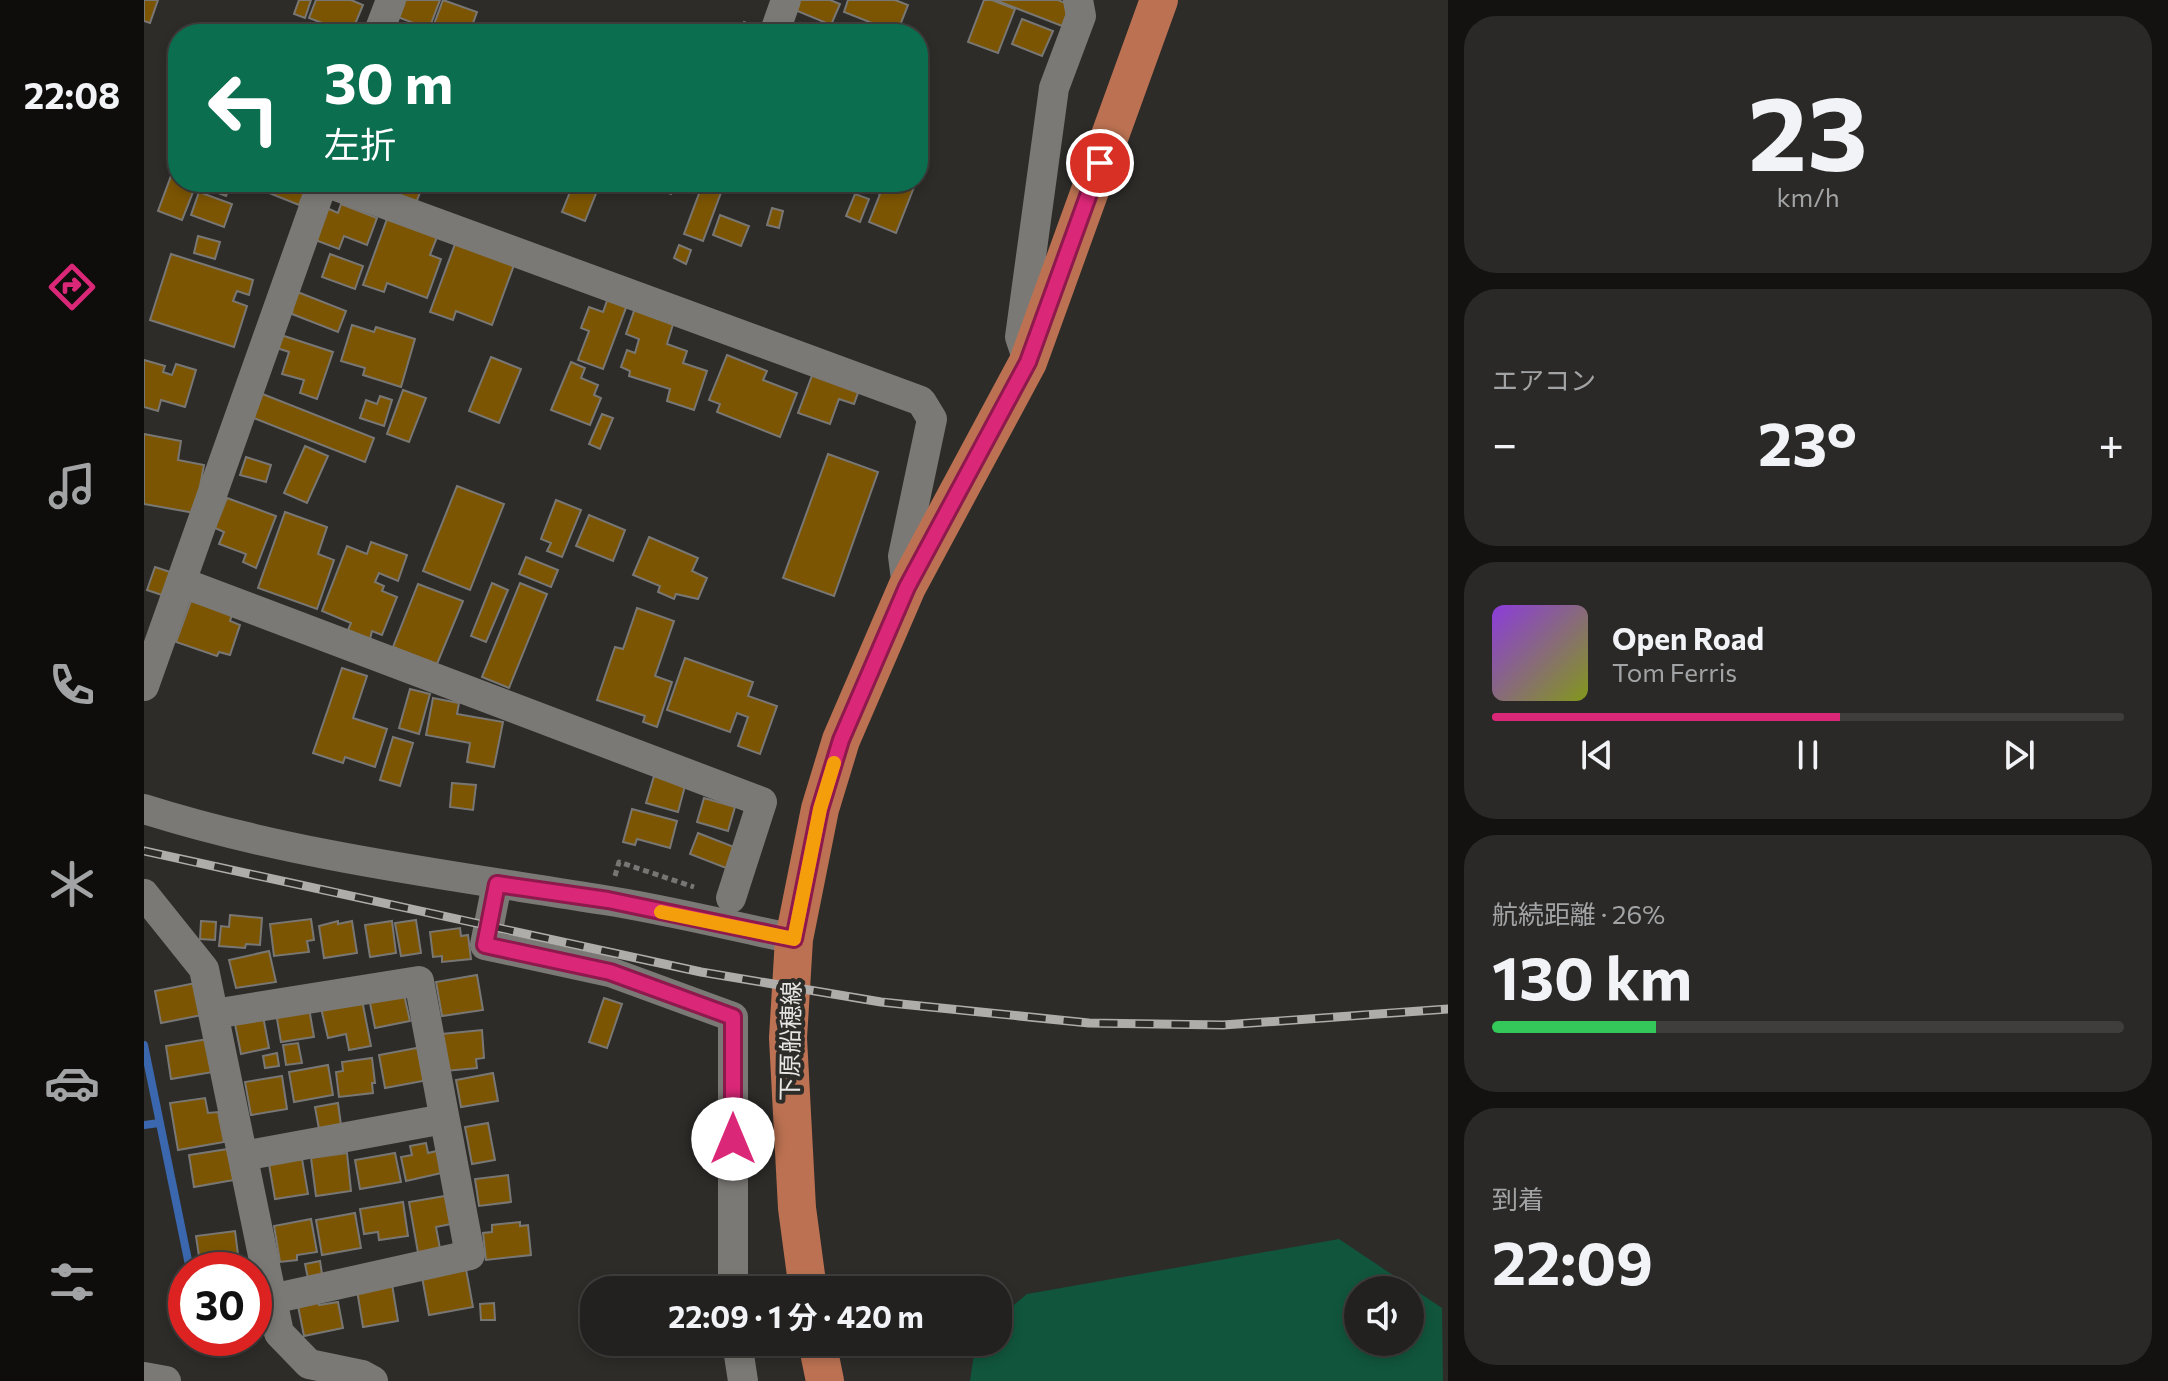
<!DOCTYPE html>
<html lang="ja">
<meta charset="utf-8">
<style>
body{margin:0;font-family:Commissioner,"Noto Sans JP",sans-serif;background:#2a2928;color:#f1f3f6;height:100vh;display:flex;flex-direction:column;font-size:30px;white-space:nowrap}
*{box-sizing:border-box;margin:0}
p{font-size:26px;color:#a2a3a4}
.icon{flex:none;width:44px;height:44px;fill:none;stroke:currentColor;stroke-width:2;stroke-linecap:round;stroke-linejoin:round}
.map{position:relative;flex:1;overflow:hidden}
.drawer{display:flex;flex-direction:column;gap:16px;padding:16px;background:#131211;width:720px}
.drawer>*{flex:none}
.banner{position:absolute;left:24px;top:24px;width:760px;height:168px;border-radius:32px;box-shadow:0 4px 12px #0003,0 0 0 2px #3f3e3d;background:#0b6e4f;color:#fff;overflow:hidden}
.buttons{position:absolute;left:1200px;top:1276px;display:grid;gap:16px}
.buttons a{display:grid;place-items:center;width:80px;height:80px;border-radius:50%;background:#22211f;box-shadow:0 4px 12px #0003,0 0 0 2px #3f3e3d;font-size:40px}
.speed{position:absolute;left:24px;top:1252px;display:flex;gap:16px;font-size:40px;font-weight:700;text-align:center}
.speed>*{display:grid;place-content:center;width:104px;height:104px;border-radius:50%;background:#22211f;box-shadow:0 4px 12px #0003,0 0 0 2px #3f3e3d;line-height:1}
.speed .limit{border:12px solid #d22;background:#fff;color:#111}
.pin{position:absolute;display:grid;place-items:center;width:68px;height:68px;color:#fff;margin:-34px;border:4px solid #fff;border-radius:50%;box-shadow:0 2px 8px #0007}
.me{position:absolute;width:88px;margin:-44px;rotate:0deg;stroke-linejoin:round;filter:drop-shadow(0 0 6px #0008)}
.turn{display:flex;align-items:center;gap:28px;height:168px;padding:0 24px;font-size:36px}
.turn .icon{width:104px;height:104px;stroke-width:2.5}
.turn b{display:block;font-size:56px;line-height:68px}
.big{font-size:60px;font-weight:700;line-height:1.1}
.drawer .card{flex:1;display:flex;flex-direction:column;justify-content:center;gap:12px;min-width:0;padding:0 28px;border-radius:32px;background:#2a2928}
.drawer .dial{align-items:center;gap:0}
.dial b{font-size:104px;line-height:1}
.song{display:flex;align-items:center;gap:24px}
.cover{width:96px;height:96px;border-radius:12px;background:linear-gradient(135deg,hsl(270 70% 55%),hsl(70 70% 35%))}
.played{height:8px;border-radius:4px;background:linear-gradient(90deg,#db2777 55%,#3f3e3d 55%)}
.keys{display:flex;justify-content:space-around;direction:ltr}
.heat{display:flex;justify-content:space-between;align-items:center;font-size:44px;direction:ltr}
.charge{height:12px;border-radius:6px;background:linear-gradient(90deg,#34c759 26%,#3f3e3d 0)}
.trip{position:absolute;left:436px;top:1276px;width:432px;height:80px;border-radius:32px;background:#22211f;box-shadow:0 4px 12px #0003,0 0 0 2px #3f3e3d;font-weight:700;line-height:80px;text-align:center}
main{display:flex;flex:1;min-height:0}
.menu{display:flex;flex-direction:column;width:144px;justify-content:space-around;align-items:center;background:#0e0d0c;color:#a2a3a4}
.menu .icon{width:56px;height:56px}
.menu .on{color:#db2777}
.menu b{font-size:36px;color:#f1f3f6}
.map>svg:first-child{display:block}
.green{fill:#11553d;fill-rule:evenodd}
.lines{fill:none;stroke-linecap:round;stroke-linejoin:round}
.stream{stroke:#3a67ae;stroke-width:8}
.building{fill:#7c5503;stroke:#797774;stroke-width:2}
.path{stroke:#777674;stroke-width:5;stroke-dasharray:6 4;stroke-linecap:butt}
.minor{stroke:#7a7975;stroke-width:30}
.major{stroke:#bc7252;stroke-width:38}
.rail-casing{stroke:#aeadaa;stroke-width:9}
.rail{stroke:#2d2c29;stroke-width:6;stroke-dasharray:18;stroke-linecap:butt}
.route-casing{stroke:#8e194d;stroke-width:20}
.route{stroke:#db2777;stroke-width:14}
.slow{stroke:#f59e0b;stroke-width:14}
.labels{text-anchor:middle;stroke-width:8;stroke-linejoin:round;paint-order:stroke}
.street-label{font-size:24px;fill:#e7e6e4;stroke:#2d2c29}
</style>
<main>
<nav class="menu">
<b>22:08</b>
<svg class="icon on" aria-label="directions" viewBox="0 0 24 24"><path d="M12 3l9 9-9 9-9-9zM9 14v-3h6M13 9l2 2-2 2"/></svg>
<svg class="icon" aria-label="music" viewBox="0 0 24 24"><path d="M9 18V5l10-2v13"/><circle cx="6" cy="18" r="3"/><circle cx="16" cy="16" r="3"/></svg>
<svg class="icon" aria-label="phone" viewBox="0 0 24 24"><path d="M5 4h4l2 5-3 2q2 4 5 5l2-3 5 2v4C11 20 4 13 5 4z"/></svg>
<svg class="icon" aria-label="climate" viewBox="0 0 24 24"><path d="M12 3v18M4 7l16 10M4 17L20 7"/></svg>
<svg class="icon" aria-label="car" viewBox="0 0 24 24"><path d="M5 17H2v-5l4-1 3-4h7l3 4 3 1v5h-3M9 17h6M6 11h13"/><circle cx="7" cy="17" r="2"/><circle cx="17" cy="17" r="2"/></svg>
<svg class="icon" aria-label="filters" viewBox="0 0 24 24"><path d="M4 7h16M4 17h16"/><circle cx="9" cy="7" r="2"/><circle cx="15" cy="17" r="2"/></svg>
</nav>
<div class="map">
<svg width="1304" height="1381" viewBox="0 0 1304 1381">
<rect width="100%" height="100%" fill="#2d2c29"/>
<!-- green -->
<path class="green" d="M1195 1239 1298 1308 1299 1381H826L830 1354 838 1342H854V1318L883 1294ZM1214 1290H1266V1342H1214Z"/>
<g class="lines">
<!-- stream -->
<g class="stream">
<polyline points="0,1045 46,1270"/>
<polyline points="0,1125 15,1123"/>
</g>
</g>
<!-- building -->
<g class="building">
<polygon points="0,0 14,0 6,23 0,21"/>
<polygon points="155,0 167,0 161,18 150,14"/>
<polygon points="172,0 207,0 219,5 207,34 165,18"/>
<polygon points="257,0 296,0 285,29 251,16"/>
<polygon points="299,0 333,12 325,34 306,34 289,27"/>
<polygon points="655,0 686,0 696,4 687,25 651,10"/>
<polygon points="704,0 751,0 764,5 753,33 700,12"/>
<polygon points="840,0 848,0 871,9 854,53 824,42"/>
<polygon points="851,0 914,0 926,5 918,26"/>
<polygon points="878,19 909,31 898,56 868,44"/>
<polygon points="600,22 620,31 619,34 594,34"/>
<polygon points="657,23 681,34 652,34"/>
<polygon points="30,168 34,170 34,182 53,182 38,220 14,211"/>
<polygon points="60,182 88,182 82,196 58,187"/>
<polygon points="124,182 162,182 164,183 155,205 120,191"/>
<polygon points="244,182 280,182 272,203 241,191"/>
<polygon points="430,182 453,191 441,221 418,212"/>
<polygon points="508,182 532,182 527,194 507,186"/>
<polygon points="713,182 772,182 752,233 725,222 736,194 712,184"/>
<polygon points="559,183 578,190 559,241 540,234"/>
<polygon points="55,192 88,204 80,227 47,215"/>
<polygon points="711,194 725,199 716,222 702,216"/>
<polygon points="197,204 233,218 223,245 200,236 195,249 171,240 183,208 194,213"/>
<polygon points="628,208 639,211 635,228 623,225"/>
<polygon points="576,215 605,226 597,246 569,235"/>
<polygon points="243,219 293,237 286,255 297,259 283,298 243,283 240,292 219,285"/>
<polygon points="54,236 76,242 71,259 50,253"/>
<polygon points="311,244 370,265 348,325 312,311 309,320 286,312"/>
<polygon points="535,245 547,250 542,264 530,258"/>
<polygon points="27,254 109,280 105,295 93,291 89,301 103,306 90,347 6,320"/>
<polygon points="186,254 219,266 211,289 178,277"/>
<polygon points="151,291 202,311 194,332 148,314"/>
<polygon points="464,298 483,305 459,369 434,360 445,331 437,328 445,307 459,312"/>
<polygon points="491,308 530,321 523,344 543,351 539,363 563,371 550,410 523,401 526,389 485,376 486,371 477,367 483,350 491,353 495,339 482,334"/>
<polygon points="208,325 230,332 232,327 271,339 257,387 219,375 221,368 197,361"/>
<polygon points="137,335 189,352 173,399 156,393 160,380 138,374 145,352 133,348"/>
<polygon points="583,355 623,371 619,380 653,393 636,437 573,412 576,404 565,400"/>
<polygon points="347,357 377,369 355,423 325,411"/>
<polygon points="0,360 21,366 19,372 28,375 32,364 52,370 41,407 17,400 14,411 0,407"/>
<polygon points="427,362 441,368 437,378 454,385 450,395 457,398 446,425 407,410"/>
<polygon points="669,373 715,390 710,404 695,399 686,424 654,413"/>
<polygon points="259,390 282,398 265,442 243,434"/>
<polygon points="116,393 230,438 221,462 107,417"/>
<polygon points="236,396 248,400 240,426 216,418 222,400 233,404"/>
<polygon points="458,414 469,418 456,449 445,444"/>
<polygon points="0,434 37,441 34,460 60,465 51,513 0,504"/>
<polygon points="161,446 184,456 163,503 140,493"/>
<polygon points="684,454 734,472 690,596 639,578"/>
<polygon points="102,457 127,465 122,482 96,475"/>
<polygon points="313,486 360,504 326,590 279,571"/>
<polygon points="83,498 132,516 112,568 99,562 102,554 75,544 80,532 71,528"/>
<polygon points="412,500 437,510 418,557 403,551 407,543 397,539"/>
<polygon points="141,512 183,527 174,554 190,560 173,609 114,588"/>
<polygon points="445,515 481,530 469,561 432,546"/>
<polygon points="505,537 554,558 548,571 563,578 554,599 532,594 530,599 514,592 516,586 489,575"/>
<polygon points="227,542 263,555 254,581 235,573 231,582 240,586 238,591 253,597 238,635 228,631 226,639 204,630 207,623 178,611 203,546 223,554"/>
<polygon points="382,557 414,570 407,587 375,574"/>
<polygon points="11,567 29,573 21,596 3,590"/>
<polygon points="348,583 364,590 342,642 327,636"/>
<polygon points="376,583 403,594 365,688 338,677"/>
<polygon points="274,584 319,601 293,664 249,647"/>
<polygon points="47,601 88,615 86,621 96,625 86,655 75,652 73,656 32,642"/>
<polygon points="493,608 530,621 511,676 528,682 513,727 499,722 501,716 453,700 471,647 479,649"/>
<polygon points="541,658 609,682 604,696 633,706 616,754 594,746 604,717 593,713 586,732 523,710"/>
<polygon points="198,668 223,676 209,718 243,729 231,767 201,757 199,763 169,753"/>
<polygon points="266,689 286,694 275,734 255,728"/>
<polygon points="289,698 315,703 313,714 359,722 350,767 323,762 326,743 282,735"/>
<polygon points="249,737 269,743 256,786 236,780"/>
<polygon points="510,776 541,786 534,812 502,803"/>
<polygon points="308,783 332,785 329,810 306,807"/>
<polygon points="560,798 591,807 584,831 553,822"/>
<polygon points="488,809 533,821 526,848 493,839 491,845 479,842"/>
<polygon points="554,833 590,847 582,868 546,854"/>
<polygon points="86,915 118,918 116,945 102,944 101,948 75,946 77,926 85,927"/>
<polygon points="167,919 170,940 163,941 165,952 130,956 126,924"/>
<polygon points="272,920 277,953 257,956 251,923"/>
<polygon points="57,921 72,922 71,940 56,939"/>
<polygon points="194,921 194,924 208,921 213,953 180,958 175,926"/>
<polygon points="248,921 252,953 226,957 221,925"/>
<polygon points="316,928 317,936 324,935 327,959 298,962 298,956 289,957 286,932"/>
<polygon points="125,951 132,982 92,988 85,960"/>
<polygon points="333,975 339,1010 298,1016 292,982"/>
<polygon points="52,983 58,1015 17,1023 11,991"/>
<polygon points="259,990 266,1021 231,1028 225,998"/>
<polygon points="460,998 478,1004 463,1048 445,1042"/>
<polygon points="218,1000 227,1046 205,1050 202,1034 184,1038 177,1008"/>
<polygon points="165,1008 170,1037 137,1042 132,1013"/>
<polygon points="119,1016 125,1048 97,1054 91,1024"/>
<polygon points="338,1030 340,1058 332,1059 333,1068 301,1071 298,1034"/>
<polygon points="64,1039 69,1072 27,1079 22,1046"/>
<polygon points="154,1043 158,1063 142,1065 139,1045"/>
<polygon points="278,1047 284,1080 241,1088 235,1055"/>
<polygon points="133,1053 135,1066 121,1068 119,1056"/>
<polygon points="228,1058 231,1083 228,1083 229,1093 195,1097 192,1072 199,1071 198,1062"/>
<polygon points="184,1065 189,1095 150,1102 145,1072"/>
<polygon points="349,1073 354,1101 317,1107 312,1080"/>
<polygon points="138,1076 143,1109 107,1115 101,1082"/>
<polygon points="61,1098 64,1113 74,1112 80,1142 34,1150 26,1103"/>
<polygon points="194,1103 197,1125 175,1129 171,1107"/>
<polygon points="344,1123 351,1160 328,1164 321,1127"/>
<polygon points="282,1143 284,1153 297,1150 302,1172 262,1181 257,1157 268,1155 266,1146"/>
<polygon points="84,1149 90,1180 50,1187 45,1155"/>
<polygon points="203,1153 207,1191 172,1196 167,1158"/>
<polygon points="251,1153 257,1182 216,1189 211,1160"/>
<polygon points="158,1159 164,1194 131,1199 125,1164"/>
<polygon points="364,1175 367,1202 335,1206 331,1179"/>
<polygon points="307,1195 312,1223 292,1227 297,1254 275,1258 265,1202"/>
<polygon points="259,1202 264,1236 235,1240 234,1232 220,1234 216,1209"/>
<polygon points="211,1213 217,1248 178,1255 172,1220"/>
<polygon points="167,1219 173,1252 153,1255 153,1260 136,1262 130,1226"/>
<polygon points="376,1222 376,1226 384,1225 387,1255 342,1260 339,1233 348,1232 348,1225"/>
<polygon points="91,1231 96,1270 57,1270 52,1236"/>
<polygon points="176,1261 179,1280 165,1283 161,1264"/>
<polygon points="322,1269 329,1307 285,1315 278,1277"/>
<polygon points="248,1284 254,1321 219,1327 213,1290"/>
<polygon points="114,1295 120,1333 110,1334 110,1296"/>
<polygon points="174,1297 175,1305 194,1302 199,1328 160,1336 153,1301"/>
<polygon points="350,1303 351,1320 337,1320 336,1304"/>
</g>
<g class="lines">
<!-- path -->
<polyline class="path" points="471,876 475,862 550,887"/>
<!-- minor -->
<g class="minor">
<polyline points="234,34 247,0"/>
<polyline points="630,34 642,0"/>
<polyline points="181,182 777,401 788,419 759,556 763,587"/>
<polyline points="884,361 876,337 910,88 937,16 934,0"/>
<polyline points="37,582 618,802 587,898"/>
<polyline points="0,686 179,182"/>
<path d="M0 809C149 856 306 875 460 900 524 910 587 926 650 939"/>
<polyline points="353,884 341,945 466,972 589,1017 589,1290"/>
<polyline points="0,894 60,969 135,1333 165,1364 218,1375 229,1381"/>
<polyline points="70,1014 275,981 326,1255 128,1299"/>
<polyline points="99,1156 300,1119"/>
<polyline points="593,1342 599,1381"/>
<polyline points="0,1377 22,1381"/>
</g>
<!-- major -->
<g class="major">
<polyline points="664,1290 653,1208 644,1038 650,939 676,809 697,740 763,587 884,362 1015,0"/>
<polyline points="673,1342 681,1381"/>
</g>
<!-- rail casing -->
<g class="rail-casing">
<polyline id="rail" points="0,851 557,972 737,1002 945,1023 1079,1025 1304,1009"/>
</g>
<!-- rail -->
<use href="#rail" class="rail"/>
</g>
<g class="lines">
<!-- route casing -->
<g class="route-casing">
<polyline id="route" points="589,1139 589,1017 466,972 341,945 353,884 464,900 650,939 676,809 697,740 763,587 884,362 956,163"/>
</g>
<!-- route -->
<use href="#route" class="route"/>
<!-- slow -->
<polyline class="slow" points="517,912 650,939 676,809 690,763"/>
</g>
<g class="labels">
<!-- street labels -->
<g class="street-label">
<text transform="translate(647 1041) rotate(-89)" y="8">下原船穂線</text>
</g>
</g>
</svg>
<div class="buttons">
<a><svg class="icon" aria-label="sound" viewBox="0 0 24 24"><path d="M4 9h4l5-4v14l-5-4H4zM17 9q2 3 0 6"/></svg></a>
</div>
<div class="speed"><div class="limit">30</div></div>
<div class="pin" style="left:956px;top:163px;background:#d93025"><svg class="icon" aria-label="arrive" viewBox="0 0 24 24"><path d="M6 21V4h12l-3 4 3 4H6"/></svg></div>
<svg class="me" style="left:589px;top:1139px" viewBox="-20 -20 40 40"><circle r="19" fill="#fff"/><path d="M0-13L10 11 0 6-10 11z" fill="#db2777"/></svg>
<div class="trip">22:09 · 1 分 · 420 m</div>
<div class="banner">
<div class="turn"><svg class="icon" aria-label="left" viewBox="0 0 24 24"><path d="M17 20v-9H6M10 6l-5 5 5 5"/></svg><div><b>30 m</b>左折</div></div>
</div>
</div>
<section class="drawer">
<div class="card dial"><b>23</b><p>km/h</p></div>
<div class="card"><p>エアコン</p>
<div class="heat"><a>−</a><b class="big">23°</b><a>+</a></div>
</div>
<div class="card">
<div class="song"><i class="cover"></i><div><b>Open Road</b><p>Tom Ferris</p></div></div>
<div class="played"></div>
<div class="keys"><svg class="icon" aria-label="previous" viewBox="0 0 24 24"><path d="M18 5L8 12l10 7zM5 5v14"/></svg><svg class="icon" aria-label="pause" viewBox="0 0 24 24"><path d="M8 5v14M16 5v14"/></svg><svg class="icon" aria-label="next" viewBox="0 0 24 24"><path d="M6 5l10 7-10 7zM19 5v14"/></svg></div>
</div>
<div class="card"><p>航続距離 · 26%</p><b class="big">130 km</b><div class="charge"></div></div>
<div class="card"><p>到着</p><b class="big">22:09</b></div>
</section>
</main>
